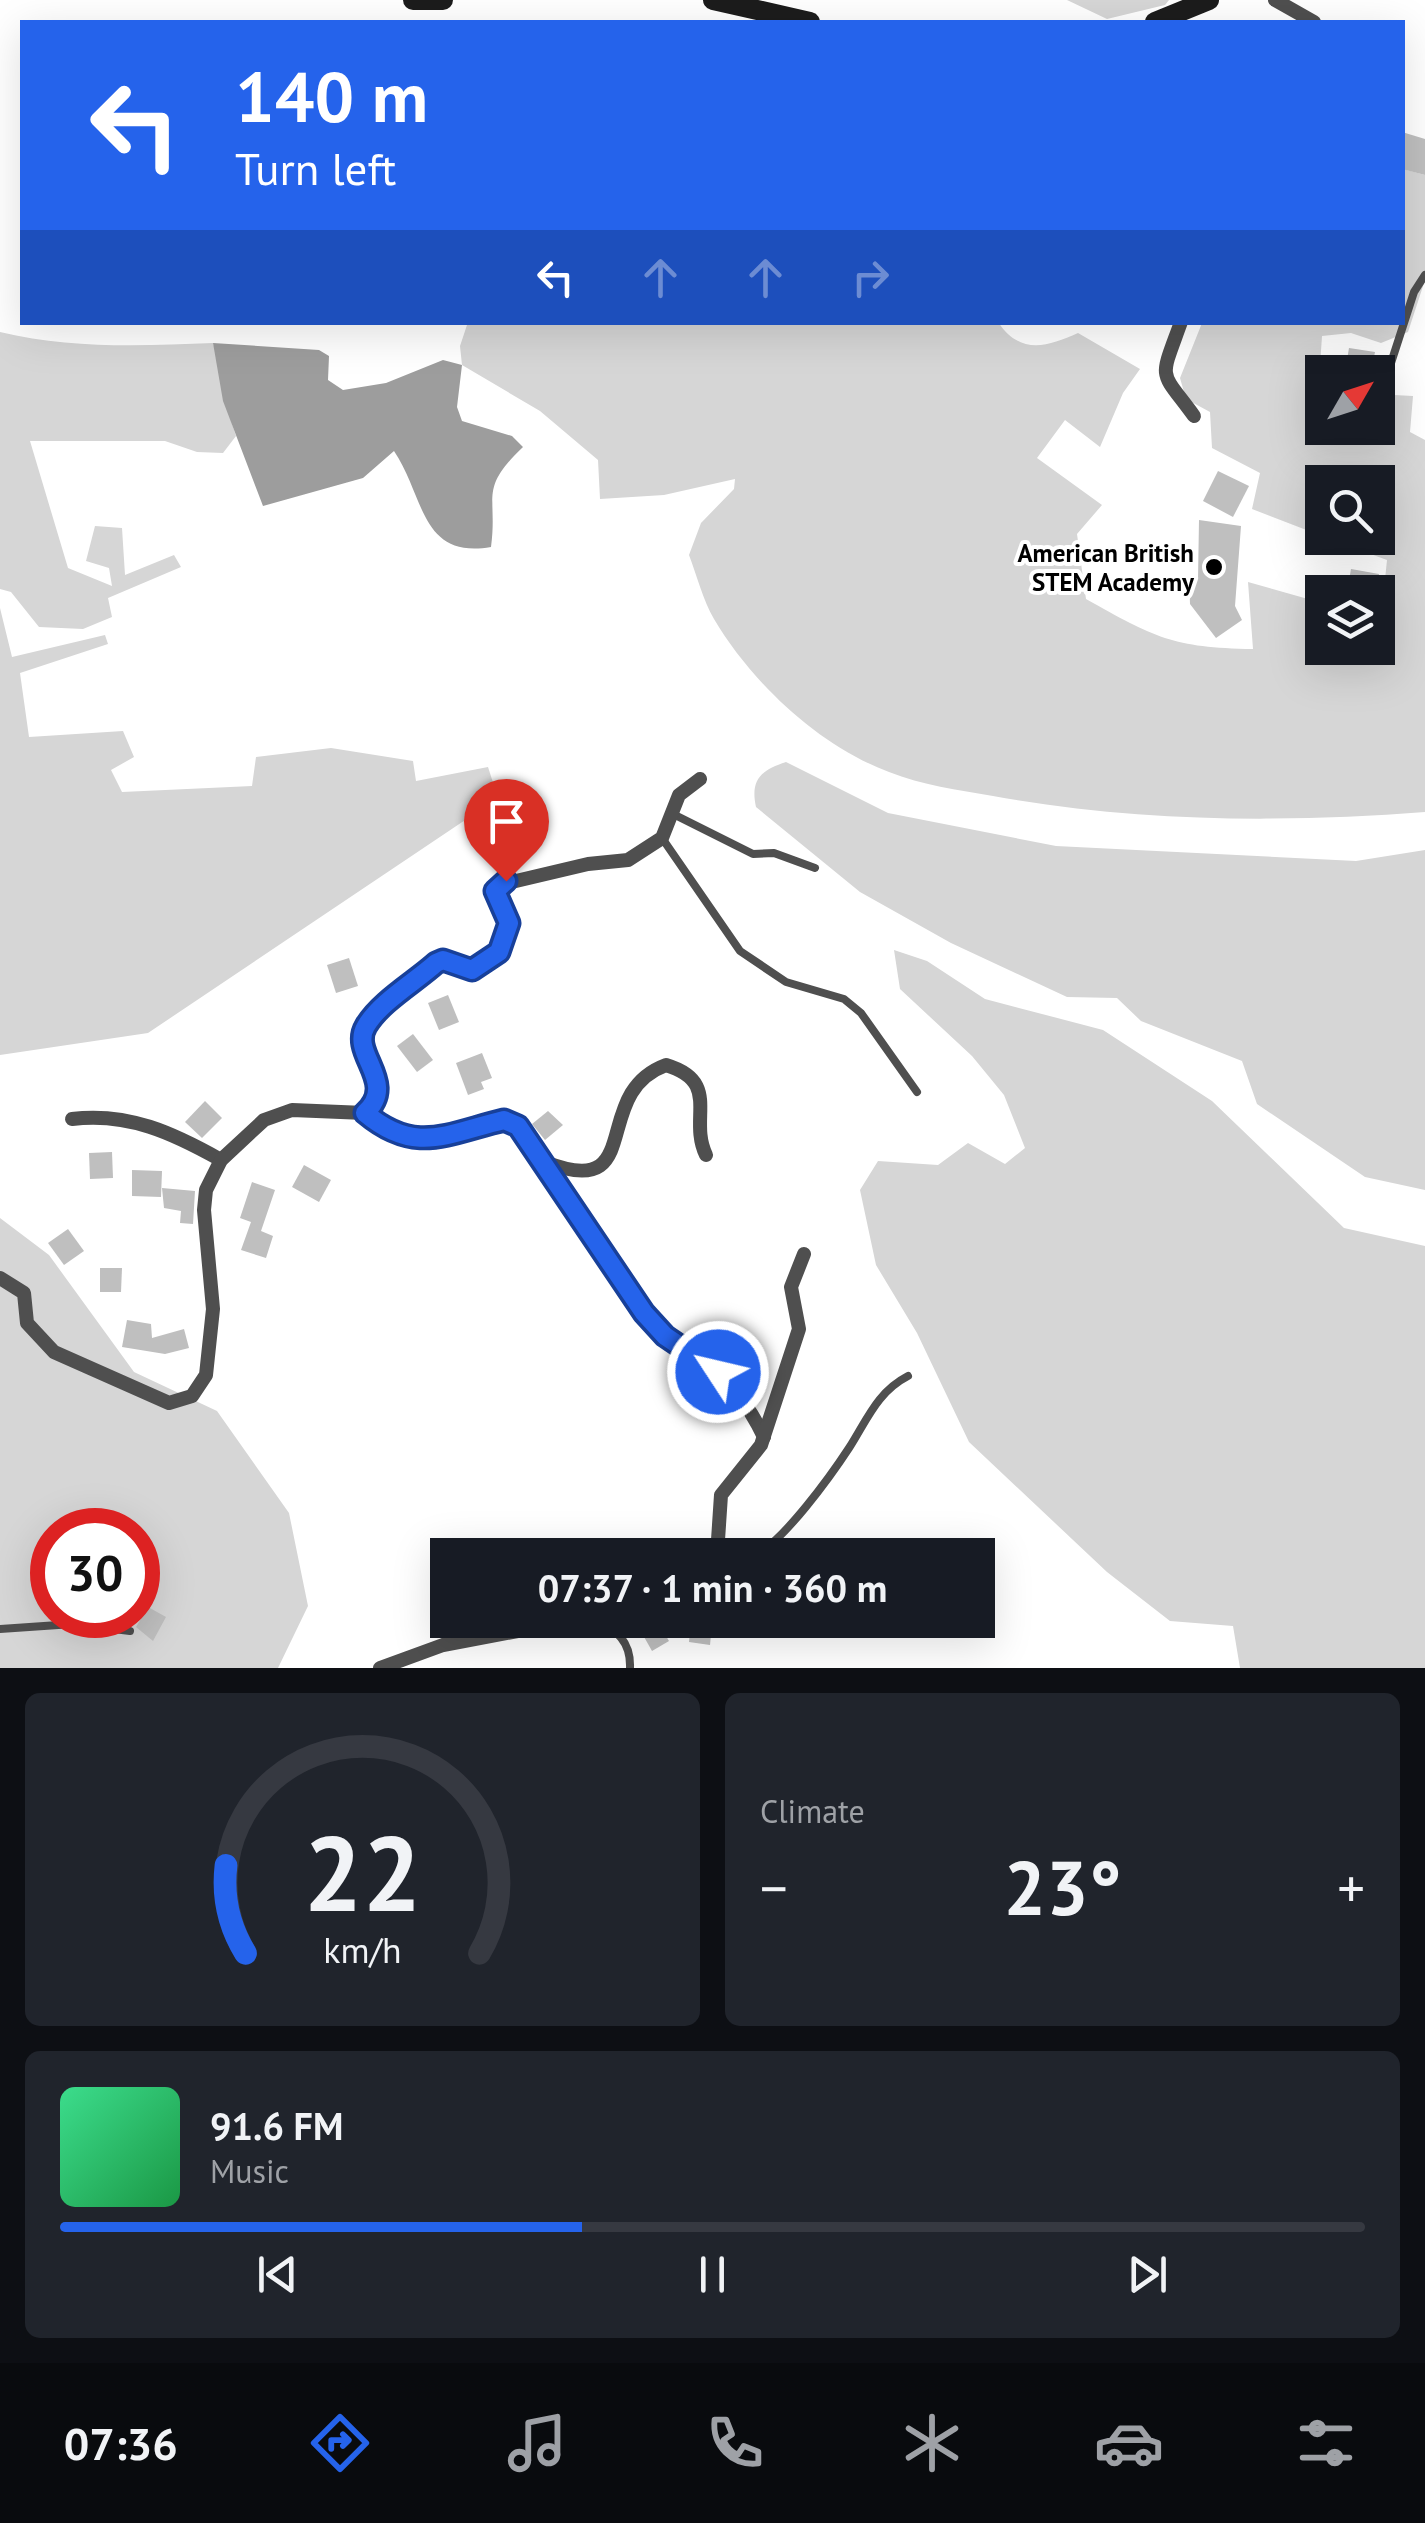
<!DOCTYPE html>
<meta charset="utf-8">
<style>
body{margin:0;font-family:"PT Sans",sans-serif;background:#20242c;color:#f1f3f6;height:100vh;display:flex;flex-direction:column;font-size:38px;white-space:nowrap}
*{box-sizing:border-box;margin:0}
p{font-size:32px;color:#9ea1a6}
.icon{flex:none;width:55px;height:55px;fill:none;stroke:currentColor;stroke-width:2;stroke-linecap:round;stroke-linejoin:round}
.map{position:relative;height:1668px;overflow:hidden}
.drawer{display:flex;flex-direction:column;gap:25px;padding:25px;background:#0d0f14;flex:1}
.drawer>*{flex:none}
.guide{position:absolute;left:20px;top:20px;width:1385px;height:305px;border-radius:0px;box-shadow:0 10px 40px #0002;background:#2563eb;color:#fff;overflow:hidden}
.needle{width:65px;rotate:51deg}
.tools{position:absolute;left:1305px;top:355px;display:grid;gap:20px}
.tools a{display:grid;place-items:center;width:90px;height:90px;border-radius:0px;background:#171b24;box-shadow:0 10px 40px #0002;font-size:50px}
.speed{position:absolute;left:30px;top:1508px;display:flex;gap:20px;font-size:50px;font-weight:700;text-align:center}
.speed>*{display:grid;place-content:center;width:130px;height:130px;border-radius:50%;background:#171b24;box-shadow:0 10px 40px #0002;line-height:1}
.speed .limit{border:15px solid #d22;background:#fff;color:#111}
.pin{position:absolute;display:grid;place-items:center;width:85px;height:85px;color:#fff;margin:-102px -42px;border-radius:50% 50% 50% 0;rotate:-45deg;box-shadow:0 0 10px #0007}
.pin .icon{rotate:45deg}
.me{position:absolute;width:110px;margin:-55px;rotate:305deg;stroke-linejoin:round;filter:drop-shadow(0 0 8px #0008)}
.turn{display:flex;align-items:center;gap:35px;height:210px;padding:0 50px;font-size:45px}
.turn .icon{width:130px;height:130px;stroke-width:2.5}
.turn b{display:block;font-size:70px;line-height:85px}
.lanes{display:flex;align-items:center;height:95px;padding:0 50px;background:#0003;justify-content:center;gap:50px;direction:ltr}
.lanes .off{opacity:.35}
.big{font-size:75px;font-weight:700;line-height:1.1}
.drawer .tile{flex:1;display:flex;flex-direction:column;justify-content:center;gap:15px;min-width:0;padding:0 35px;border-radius:15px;background:#20242c}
.drawer .dial{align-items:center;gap:0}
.dial svg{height:260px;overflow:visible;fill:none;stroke:#363941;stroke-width:7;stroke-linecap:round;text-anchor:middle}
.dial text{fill:#f1f3f6;stroke:none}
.song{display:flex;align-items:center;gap:30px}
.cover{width:120px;height:120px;border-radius:15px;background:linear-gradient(135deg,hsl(150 70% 55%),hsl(140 70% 35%))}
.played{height:10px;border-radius:5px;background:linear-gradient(90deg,#2563eb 40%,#363941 40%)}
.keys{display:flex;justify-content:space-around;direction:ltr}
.heat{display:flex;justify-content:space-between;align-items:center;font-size:55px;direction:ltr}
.drawer .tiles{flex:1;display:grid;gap:25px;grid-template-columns:1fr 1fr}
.tile:last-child{grid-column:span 2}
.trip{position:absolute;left:430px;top:1538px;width:565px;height:100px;border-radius:0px;background:#171b24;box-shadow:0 10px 40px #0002;font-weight:700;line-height:100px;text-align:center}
.tabs{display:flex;height:160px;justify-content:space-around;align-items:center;background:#090b0e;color:#9ea1a6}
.tabs .icon{width:70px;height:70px}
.tabs .active{color:#2563eb}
.tabs b{font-size:45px;color:#f1f3f6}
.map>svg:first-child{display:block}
.green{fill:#d6d6d6;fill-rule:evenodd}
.water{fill:#9d9d9d}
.building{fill:#bfbfbf}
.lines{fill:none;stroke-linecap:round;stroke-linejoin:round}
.service{stroke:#4f4f4f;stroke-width:8}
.minor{stroke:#4f4f4f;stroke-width:14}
.secondary{stroke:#1c1c1c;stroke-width:20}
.route-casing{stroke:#184099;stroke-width:25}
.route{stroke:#2563eb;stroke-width:18}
.poi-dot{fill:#000;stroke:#fff;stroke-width:4}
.labels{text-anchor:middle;stroke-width:8;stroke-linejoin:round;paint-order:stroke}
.poi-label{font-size:25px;font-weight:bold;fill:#000;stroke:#fff;text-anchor:end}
</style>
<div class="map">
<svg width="1425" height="1668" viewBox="0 0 1425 1668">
<rect width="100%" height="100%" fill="#fff"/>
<!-- green -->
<g class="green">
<polygon points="1067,0 1169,0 1165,5 1107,19"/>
<path d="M1403 169 1425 175V280L1408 332 1381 343 1351 333 1322 336 1317 411 1322 413V428H1378V420L1388 417 1394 395 1413 396 1410 432 1425 440V812C1281 823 1135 822 993 796 958 790 922 785 889 772 819 746 752 683 714 619 703 600 697 576 689 555L701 523 734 489 735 479 664 495 600 499 598 460 540 411 462 365 460 346 468 322H998C1020 355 1047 347 1078 333L1140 369 1123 393 1100 447 1065 420 1037 458 1102 505 1077 534 1086 599C1154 637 1173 648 1253 649L1248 582 1322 603V648H1378L1387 560 1327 538H1378V482H1322V536L1252 509 1260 473 1212 448 1210 412 1186 399 1180 378 1202 323 1402 322Z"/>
<path d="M0 332C70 349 142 346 213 343 223 374 225 405 236 436L223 453 197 452 165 441H30L68 568 112 586 109 568 86 561 95 526 122 528 125 575 174 555 181 567 108 598 112 617 83 629 39 627 11 592 0 589Z"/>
<polygon points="0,608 12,657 105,635 108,644 20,673 29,737 123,731 134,757 111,770 122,792 252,786 256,757 331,748 413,761 416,781 488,767 498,798 148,1033 0,1055"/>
<path d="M786 762 888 813 1056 846 1356 861 1425 850V1190L1365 1177 1257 1104 1242 1061 1141 1021 1117 998 1067 997 951 943 860 892 756 807C750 780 761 770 786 762Z"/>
<polygon points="894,950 927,961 985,999 1103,1030 1212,1101 1344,1228 1425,1246 1425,1668 1240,1668 1233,1626 1170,1621 1107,1572 969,1442 917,1333 876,1265 860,1190 878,1161 938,1165 968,1143 1005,1164 1025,1148 1004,1095 972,1056 900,989"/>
<path d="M0 1218 49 1255 134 1372 217 1411 289 1513 308 1606 278 1668H0ZM52 1530H138V1615H52Z"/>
</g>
<!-- water -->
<path class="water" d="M213 343 319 350 329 356 328 380 343 390 386 383 443 360 462 365 457 407 462 421 512 436 523 447C478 490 498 495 491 547 420 559 425 497 394 451L363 478 263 506 223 401Z"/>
<!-- building -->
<g class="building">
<polygon points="1402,132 1425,139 1425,175 1402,169"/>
<polygon points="1349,348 1375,352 1371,372 1345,372"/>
<polygon points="1218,471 1249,486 1233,517 1203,501"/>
<polygon points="1199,520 1241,526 1235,606 1242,620 1216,638 1190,604 1189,577 1198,579"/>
<polygon points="1351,569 1379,574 1376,592 1347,592"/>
<polygon points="349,958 358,986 336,993 327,965"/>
<polygon points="448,995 459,1022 439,1030 428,1003"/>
<polygon points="413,1034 433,1060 417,1072 397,1046"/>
<polygon points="482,1053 492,1078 481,1082 484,1089 468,1095 456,1063"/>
<polygon points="205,1101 222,1118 202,1138 185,1122"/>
<polygon points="548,1111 563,1125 545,1140 532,1124"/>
<polygon points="112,1152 113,1178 90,1179 89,1153"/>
<polygon points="304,1165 331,1180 319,1202 292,1187"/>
<polygon points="132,1170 162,1171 161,1197 132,1196"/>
<polygon points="252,1182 275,1190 261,1231 273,1236 266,1258 241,1250 251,1222 240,1218"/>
<polygon points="162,1188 195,1191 193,1224 180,1223 181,1211 164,1208"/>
<polygon points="68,1229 84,1251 64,1265 48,1243"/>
<polygon points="100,1268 122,1268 121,1292 100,1292"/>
<polygon points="127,1320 151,1324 152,1338 184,1329 189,1348 165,1354 122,1347"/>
<polygon points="148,1607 166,1617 153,1641 136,1627"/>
<polygon points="691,1621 712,1624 710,1645 689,1642"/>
<polygon points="660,1626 669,1641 652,1651 643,1635"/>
</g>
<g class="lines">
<!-- service -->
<g class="service">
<polyline points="1391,363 1414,292 1425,275"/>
<polyline points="671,813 753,854 774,853 815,868"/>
<polyline points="662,838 740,951 786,982 844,999 861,1013 917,1092"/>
<path d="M756 1555C785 1539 830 1477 849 1448 867 1420 877 1392 908 1376"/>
<path d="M594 1620C617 1629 631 1642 630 1668"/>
<polyline points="0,1629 73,1624 130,1631"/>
</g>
<!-- minor -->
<g class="minor">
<polyline points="1275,0 1314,22"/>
<path d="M1181 322C1159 383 1159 368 1194 416"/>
<path d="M365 1113C415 1156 447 1134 504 1120L518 1126 644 1313C662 1332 680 1341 700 1356 728 1377 749 1406 764 1437"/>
<path d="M72 1119C128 1112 173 1133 221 1160"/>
<path d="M545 1162C648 1202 588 1094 666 1065 722 1082 688 1118 706 1155"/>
<path d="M0 1278 24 1293 27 1323 54 1352 169 1403 192 1396 206 1375 213 1309 204 1210 206 1190 221 1160 264 1120 292 1110 365 1113C395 1086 358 1064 363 1034 366 1016 421 976 436 963L443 960 472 970 499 953 509 923 496 899 499 885 588 864 628 860 662 838 679 795 700 779"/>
<polyline points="717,1555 721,1495 761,1445 799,1329 791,1287 804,1254"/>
<polyline points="380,1668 443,1645 577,1620"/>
</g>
<!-- secondary -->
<g class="secondary">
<polyline points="413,0 443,0"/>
<polyline points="713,0 810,22"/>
<polyline points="1155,22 1209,0"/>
</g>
</g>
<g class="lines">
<!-- route casing -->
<g class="route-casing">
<path id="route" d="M506 881 495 891 509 923 499 952 472 970 443 960 436 963C415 982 380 1002 366 1026 349 1054 399 1082 365 1113 415 1155 446 1134 504 1120L518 1126 644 1313 665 1336 718 1372"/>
</g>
<!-- route -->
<use href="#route" class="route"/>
</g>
<!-- markers -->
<circle class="poi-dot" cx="1214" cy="567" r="10"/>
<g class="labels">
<!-- poi labels -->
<g class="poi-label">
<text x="1194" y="562">American British<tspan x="1194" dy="29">STEM Academy</tspan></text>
</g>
</g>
</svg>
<div class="tools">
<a><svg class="needle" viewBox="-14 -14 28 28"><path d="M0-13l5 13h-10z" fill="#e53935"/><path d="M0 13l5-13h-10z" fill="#9ea1a6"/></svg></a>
<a><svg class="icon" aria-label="search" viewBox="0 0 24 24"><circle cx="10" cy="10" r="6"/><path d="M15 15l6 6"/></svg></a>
<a><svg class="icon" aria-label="layers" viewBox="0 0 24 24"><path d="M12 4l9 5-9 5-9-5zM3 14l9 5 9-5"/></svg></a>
</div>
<div class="speed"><div class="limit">30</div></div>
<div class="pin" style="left:506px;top:881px;background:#d93025"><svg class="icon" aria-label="arrive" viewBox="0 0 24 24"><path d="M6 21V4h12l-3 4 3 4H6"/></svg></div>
<svg class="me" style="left:718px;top:1372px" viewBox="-20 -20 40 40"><circle r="17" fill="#2563eb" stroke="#fff" stroke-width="3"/><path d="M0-11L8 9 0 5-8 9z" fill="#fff"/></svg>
<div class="trip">07:37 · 1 min · 360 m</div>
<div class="guide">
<div class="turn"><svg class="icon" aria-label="left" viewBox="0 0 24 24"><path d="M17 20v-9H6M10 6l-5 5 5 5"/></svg><div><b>140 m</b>Turn left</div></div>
<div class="lanes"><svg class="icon" aria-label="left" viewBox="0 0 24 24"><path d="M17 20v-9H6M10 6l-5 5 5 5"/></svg><svg class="icon off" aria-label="ahead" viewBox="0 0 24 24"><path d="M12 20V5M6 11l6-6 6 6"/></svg><svg class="icon off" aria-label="ahead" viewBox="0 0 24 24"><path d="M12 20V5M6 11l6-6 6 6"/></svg><svg class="icon off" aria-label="right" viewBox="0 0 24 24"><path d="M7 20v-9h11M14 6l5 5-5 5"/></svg></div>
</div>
</div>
<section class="drawer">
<div class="tiles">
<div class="tile dial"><svg viewBox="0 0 100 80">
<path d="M14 69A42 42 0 1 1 86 69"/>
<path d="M14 69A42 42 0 0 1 8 42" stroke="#2563eb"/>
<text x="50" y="56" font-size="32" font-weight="700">22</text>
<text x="50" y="72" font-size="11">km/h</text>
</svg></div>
<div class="tile"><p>Climate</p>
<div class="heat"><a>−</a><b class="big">23°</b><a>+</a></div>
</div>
<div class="tile">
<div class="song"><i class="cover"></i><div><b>91.6 FM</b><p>Music</p></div></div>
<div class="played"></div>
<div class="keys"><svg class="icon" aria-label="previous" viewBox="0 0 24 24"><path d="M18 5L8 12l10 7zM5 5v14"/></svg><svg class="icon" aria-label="pause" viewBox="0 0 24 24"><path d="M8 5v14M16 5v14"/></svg><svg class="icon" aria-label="next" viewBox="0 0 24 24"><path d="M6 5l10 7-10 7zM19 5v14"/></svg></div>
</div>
</div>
</section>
<nav class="tabs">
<b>07:36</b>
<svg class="icon active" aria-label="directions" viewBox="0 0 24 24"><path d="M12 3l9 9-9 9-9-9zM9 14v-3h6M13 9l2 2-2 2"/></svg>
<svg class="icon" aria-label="music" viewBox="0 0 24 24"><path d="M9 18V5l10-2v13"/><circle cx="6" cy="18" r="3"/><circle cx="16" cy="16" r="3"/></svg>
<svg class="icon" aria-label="phone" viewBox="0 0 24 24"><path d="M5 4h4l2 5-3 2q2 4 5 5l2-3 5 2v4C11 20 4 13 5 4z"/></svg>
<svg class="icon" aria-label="climate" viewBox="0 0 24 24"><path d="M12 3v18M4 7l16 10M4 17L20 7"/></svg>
<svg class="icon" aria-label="car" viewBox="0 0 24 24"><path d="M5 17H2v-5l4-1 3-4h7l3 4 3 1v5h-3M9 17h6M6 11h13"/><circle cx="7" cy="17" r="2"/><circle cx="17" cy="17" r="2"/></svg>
<svg class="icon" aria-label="filters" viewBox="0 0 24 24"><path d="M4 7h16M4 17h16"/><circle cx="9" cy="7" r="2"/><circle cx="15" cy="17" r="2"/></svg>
</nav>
